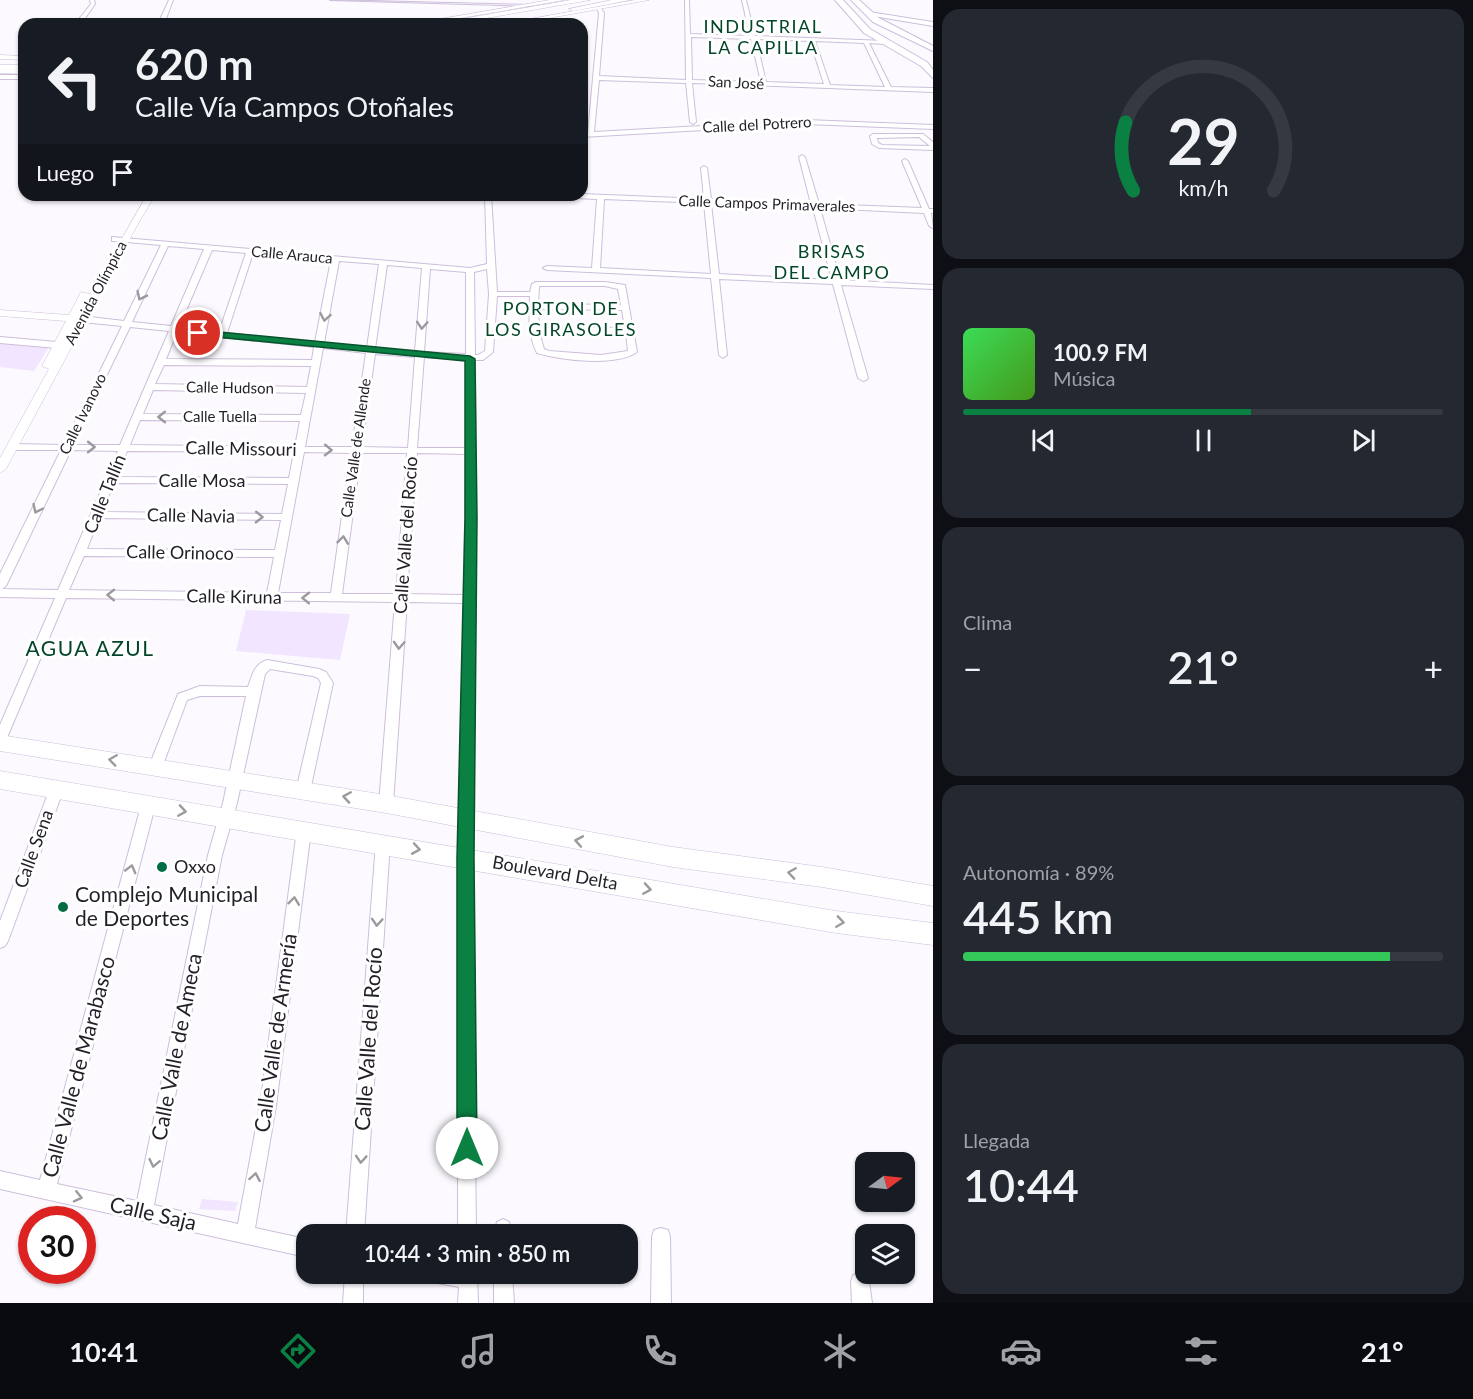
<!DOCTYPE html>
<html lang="es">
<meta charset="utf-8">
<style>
body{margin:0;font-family:Lato,sans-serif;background:#242831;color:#f1f3f6;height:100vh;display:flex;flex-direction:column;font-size:22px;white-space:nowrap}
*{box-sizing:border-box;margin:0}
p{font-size:20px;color:#9ea1a6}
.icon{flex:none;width:33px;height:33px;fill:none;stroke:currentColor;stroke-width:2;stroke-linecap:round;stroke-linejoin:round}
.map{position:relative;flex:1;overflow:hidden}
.panel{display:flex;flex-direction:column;gap:9px;padding:9px;background:#0d0f14;width:540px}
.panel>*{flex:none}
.top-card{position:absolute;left:18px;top:18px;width:570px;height:183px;border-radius:18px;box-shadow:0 2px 4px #0004;background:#171b24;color:#f1f3f6;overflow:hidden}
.needle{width:39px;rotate:75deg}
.controls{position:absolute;left:855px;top:1152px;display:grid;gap:12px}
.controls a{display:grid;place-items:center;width:60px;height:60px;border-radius:12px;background:#171b24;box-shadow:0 2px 4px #0004;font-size:30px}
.speed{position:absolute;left:18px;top:1206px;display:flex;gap:12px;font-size:30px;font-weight:700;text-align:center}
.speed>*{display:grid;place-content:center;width:78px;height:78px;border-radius:50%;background:#171b24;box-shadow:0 2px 4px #0004;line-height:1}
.speed .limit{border:9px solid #d22;background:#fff;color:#111}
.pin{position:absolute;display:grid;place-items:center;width:51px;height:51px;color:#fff;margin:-26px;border:3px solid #fff;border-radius:50%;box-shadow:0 2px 6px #0007}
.me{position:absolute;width:66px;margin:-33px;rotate:0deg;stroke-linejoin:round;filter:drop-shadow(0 0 4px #0008)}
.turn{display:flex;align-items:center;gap:21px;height:126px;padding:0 18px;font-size:27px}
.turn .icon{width:78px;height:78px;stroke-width:2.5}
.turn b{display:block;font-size:42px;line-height:51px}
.then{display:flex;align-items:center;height:57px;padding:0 18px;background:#0003;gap:12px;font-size:22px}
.big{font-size:45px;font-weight:600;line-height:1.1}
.panel .card{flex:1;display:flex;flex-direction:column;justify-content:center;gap:9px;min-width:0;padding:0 21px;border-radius:18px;background:#242831}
.panel .dial{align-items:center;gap:0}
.dial svg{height:156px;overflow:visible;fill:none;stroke:#363941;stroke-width:7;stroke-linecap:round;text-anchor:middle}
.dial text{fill:#f1f3f6;stroke:none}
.song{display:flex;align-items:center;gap:18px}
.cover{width:72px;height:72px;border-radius:9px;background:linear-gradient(135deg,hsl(130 70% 55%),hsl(100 70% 35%))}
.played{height:6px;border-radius:3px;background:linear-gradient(90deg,#0b8043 60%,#363941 60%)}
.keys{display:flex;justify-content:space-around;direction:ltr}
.heat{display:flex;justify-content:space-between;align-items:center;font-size:33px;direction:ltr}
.charge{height:9px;border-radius:4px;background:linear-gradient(90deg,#34c759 89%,#363941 0)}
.trip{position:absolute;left:296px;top:1224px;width:342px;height:60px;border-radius:18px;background:#171b24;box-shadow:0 2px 4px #0004;font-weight:600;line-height:60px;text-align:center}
.dock{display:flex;height:96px;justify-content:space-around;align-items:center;background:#090b0e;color:#9ea1a6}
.dock .icon{width:42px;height:42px}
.dock .on{color:#0b8043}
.dock b{font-size:27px;color:#f1f3f6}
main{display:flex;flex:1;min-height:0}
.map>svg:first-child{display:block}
.green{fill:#f2e5ff}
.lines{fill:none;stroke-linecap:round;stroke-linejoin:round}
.minor-casing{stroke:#cdbfdb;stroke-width:2}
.tertiary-casing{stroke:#cdbfdb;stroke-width:1}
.secondary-casing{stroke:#cdbfdb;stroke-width:2}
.primary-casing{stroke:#cdbfdb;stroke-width:1}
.minor{fill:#fff;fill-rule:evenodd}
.tertiary{fill:#fff;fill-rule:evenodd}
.secondary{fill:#fff;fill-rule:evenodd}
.primary{fill:#fff;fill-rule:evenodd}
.oneway{stroke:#9c9a9e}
.route{fill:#0b8043;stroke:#07532c;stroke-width:1.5}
.poi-dot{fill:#046c42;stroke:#fff;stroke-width:2}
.labels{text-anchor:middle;stroke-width:6;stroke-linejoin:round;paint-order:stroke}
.far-street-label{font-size:15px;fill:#231e28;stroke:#fff}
.far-quarter-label{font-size:18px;letter-spacing:1.5px;fill:#034629;stroke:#fff}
.street-label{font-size:18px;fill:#231e28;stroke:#fff}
.poi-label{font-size:18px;fill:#231e28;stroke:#fff;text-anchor:start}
.quarter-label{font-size:21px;letter-spacing:1.5px;fill:#034629;stroke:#fff}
.near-poi-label{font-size:21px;fill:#231e28;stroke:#fff;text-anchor:start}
.near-street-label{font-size:21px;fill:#231e28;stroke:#fff}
</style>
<main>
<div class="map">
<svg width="933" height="1303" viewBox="0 0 933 1303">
<rect width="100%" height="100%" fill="#fcf9ff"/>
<!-- green -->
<g class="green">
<polygon points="0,343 49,347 34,371 0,367"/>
<polygon points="246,610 350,614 340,660 236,651"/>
<polygon points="202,1199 238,1202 235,1211 199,1209"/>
</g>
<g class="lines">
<!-- minor casing -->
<g class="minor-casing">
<g id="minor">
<polygon points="90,0 94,0 95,4 81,24 75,24 91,4"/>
<polygon points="169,0 173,0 164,24 158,24"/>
<polygon points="330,0 533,5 531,6"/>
<path d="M685 0H689L690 34 750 36 742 0H746L755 36 886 41 884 44 869 43 891 87 933 88V92L692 83 696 122 693 124 690 122 686 83 599 80 594 132 806 120 933 125V129L806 124 582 137V133H588L599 13 596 7H600L604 13 599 76 686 80ZM691 37 751 39 761 82 692 80ZM756 39 810 41 824 84 766 82ZM815 41 864 43 885 87 830 85Z"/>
<polygon points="869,12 933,22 933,26 867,15"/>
<rect x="0" y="75" width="24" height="4"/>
<path d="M873 134H923L933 142V150L879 148 872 144 870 136ZM919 137 930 146 882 145 878 143 877 138Z"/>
<path d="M802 155 805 157 819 204 922 208 902 161 905 159 908 161 929 209H933V213H931L933 228 929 226 924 213 820 208 840 280 933 285V289L841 285 868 378 866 380 863 381 858 378 833 284 719 279 727 355 723 358 719 355 711 278 547 270 543 268 547 266 592 268 597 199 554 197 551 195 582 194 704 199 701 168 704 166 707 168 711 199 811 204 799 157ZM604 199 704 203 711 274 600 268ZM711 204 813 208 832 280 719 274Z"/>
<path d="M485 195H491L497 292H530L532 284 536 282H605L625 285 637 352C616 367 561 360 537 353 528 336 529 315 530 296H497L493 352 483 360H475L476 518 472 858 476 1234H458V858L464 603 407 602 393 804 391 808 386 810 381 808 379 804 395 602 66 598 6 740 5 744 0 745V725L55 598 0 597V574L61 450H12L7 447 12 444 64 445 122 326 82 322 78 319 82 316 124 321 161 245 115 241H112V237L470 268 487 264ZM168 246 204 249 171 326 132 322ZM212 250 246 253 219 332 179 327ZM253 253 331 260 315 342 227 333ZM339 261 379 264 367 348 324 343ZM387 265 422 268 415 351 375 349ZM430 269 466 272V354L424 352ZM487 269 489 294 485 351 478 355H475L474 272ZM539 286H605L618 289 621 305 538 304ZM538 309 622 310 625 328 539 327ZM130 327 169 331 120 445H73ZM177 332 314 347 312 360 166 359ZM539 332 626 333 628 351 601 355 549 351 544 349ZM323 348 366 353 352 447H305ZM375 354 415 357 408 448 362 447ZM424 357 466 360V448H417ZM164 365 311 366 307 387 155 384ZM153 390 306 393 301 415 143 414ZM140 420 300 421 295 447 130 445ZM71 450 118 451 58 590 2 589 6 586ZM127 451 294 452 289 478 117 477ZM304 452 351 453 331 593H278ZM361 453H407L396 594H342ZM417 453 466 454 464 595 407 594ZM114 483 288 484 282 514 102 512ZM99 518 281 520 275 550 87 549ZM84 556 274 557 267 593 69 590Z"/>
<polygon points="0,337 57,342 61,345 57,348 0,343"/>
<path d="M267 660 319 669 326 672 333 683 310 791 308 795 303 796 298 795 296 791 321 683 318 678 313 676 270 669 265 674 237 803 222 855 154 1205 238 1224 260 1106 297 830 299 826 304 824 309 826 311 830 276 1106 255 1228 306 1239V1257L0 1189V1171L40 1180 141 806 143 802 148 800 153 802 155 806 57 1184 137 1201 208 855 223 803 246 696H200L187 700 161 770 156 771 151 770 149 766 178 694 200 686 248 687C252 676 254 664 267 660Z"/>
<polygon points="56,786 61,787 63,791 8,941 5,946 0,948 0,921 49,791 51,787"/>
<polygon points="383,837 388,839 390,843 364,1234 346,1234 376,843 378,839"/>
<polygon points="503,1219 509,1222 512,1234 494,1234 497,1222"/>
<polygon points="661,1228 668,1230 670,1237 671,1303 651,1303 652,1237 654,1230"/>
<polygon points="860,1273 867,1275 869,1282 872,1303 852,1303 851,1282 853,1275"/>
<polygon points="345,1274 363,1274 363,1303 343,1303"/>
<polygon points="425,1274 477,1274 478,1303 458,1303 459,1287 427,1281"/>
<polygon points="494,1274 512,1274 514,1303 494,1303"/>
</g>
</g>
<!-- tertiary casing -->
<g class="tertiary-casing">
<g id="tertiary">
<polygon points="550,0 564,0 426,24 411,24"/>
<polygon points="635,0 649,0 516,24 502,24"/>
<polygon points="0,55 24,56 24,60 0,59"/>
<polygon points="0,69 24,70 24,74 0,73"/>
<polygon points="147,195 155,195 134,231 6,469 0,473 0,458 49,369 42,366 66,321 0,316 0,310 69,315 81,292 90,294"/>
</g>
</g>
<!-- secondary casing -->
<g class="secondary-casing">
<g id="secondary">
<polygon points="835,0 843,0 870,29 927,62 933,70 933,78 921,66 864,33"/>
<polygon points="851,0 859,0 879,18 933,46 933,51 873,22"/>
</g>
</g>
<!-- primary casing -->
<g class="primary-casing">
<g id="primary">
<polygon points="571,0 590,0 452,24 433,24"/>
<polygon points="612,0 630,0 573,11 569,9"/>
<rect x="0" y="65" width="24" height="6"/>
<polygon points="0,735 386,795 673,847 822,867 933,886 933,906 822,887 673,867 386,813 0,751"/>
<polygon points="0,771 836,911 933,923 933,945 836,933 0,789"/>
</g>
</g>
<!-- minor -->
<use href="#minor" class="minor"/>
<!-- tertiary -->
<use href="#tertiary" class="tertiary"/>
<!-- secondary -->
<use href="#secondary" class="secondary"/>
<!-- primary -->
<use href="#primary" class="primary"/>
</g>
<!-- one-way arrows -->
<defs><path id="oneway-chevron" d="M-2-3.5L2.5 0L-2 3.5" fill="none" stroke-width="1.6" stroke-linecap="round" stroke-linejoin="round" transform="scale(1.5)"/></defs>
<g class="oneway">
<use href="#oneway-chevron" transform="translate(141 296) rotate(116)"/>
<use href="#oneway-chevron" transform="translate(325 317) rotate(100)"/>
<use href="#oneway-chevron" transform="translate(422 325) rotate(94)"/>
<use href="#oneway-chevron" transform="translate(162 417) rotate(-180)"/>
<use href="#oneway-chevron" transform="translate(91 447)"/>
<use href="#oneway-chevron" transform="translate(328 450) rotate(1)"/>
<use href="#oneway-chevron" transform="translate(37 509) rotate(115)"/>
<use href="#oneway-chevron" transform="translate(259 517) rotate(1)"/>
<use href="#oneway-chevron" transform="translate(343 540) rotate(-83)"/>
<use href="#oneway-chevron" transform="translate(111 595) rotate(-179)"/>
<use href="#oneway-chevron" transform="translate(306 598) rotate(-179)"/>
<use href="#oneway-chevron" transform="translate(399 645) rotate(93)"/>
<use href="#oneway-chevron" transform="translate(113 760) rotate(-172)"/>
<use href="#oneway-chevron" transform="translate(347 797) rotate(-171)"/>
<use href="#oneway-chevron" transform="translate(182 811) rotate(9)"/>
<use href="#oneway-chevron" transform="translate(579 841) rotate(-170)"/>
<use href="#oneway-chevron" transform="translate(416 849) rotate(10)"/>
<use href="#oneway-chevron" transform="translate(131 869) rotate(-75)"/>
<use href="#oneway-chevron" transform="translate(792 873) rotate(-172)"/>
<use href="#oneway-chevron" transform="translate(647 889) rotate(9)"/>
<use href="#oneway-chevron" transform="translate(294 901) rotate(-83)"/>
<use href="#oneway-chevron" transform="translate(377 922) rotate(94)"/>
<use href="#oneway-chevron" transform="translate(840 922) rotate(8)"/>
<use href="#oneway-chevron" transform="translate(361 1159) rotate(94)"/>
<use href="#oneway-chevron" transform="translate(154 1163) rotate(102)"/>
<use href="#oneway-chevron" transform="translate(255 1177) rotate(-80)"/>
<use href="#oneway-chevron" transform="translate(78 1197) rotate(13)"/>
</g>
<!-- route -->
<polygon class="route" points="198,330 470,356 475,359 477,518 474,858 477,1148 474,1155 467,1158 460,1155 457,1148 457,858 465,518 465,361 195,335 195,330"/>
<!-- markers -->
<g class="poi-dot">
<circle cx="162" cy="867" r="6"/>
<circle cx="63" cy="907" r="6"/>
</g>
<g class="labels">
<!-- far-street labels -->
<g class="far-street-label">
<text transform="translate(736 83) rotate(3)" y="5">San José</text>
<text transform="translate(757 125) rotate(-3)" y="5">Calle del Potrero</text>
<text transform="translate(767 204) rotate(2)" y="5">Calle Campos Primaverales</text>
<text transform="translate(292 255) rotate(5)" y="5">Calle Arauca</text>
<text transform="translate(96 293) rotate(-62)" y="5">Avenida Olímpica</text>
<text transform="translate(230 388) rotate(1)" y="5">Calle Hudson</text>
<text transform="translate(83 414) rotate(-64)" y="5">Calle Ivanovo</text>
<text x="220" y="422">Calle Tuella</text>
<text transform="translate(356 448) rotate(-82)" y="5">Calle Valle de Allende</text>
</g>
<!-- far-quarter labels -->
<g class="far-quarter-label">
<text x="763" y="33">INDUSTRIAL<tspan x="763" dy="21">LA CAPILLA</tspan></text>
<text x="832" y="258">BRISAS<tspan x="832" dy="21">DEL CAMPO</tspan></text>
<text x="561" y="315">PORTON DE<tspan x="561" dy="21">LOS GIRASOLES</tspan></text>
</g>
<!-- street labels -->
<g class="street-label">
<text transform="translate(241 449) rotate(1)" y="6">Calle Missouri</text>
<text x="202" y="487">Calle Mosa</text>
<text transform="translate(105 494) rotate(-68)" y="6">Calle Tallín</text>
<text transform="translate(191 516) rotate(1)" y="6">Calle Navia</text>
<text transform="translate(406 535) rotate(-86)" y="6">Calle Valle del Rocío</text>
<text transform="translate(180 553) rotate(1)" y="6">Calle Orinoco</text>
<text transform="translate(234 597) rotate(1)" y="6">Calle Kiruna</text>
<text transform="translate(34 849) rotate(-70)" y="6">Calle Sena</text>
<text transform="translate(555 873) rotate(10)" y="6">Boulevard Delta</text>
</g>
<!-- poi labels -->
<g class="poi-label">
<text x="174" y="873">Oxxo</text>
</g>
<!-- quarter labels -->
<g class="quarter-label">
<text x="90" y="656">AGUA AZUL</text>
</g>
<!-- near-poi labels -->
<g class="near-poi-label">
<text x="75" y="902">Complejo Municipal<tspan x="75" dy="24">de Deportes</tspan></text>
</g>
<!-- near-street labels -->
<g class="near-street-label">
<text transform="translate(276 1033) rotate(-82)" y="7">Calle Valle de Armería</text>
<text transform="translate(369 1039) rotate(-86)" y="7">Calle Valle del Rocío</text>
<text transform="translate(177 1047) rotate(-79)" y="7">Calle Valle de Ameca</text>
<text transform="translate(79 1067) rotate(-75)" y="7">Calle Valle de Marabasco</text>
<text transform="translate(153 1214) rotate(13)" y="7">Calle Saja</text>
</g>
</g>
</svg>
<div class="controls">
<a><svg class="needle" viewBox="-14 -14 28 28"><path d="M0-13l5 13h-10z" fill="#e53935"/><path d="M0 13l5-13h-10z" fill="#9ea1a6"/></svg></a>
<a><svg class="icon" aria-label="layers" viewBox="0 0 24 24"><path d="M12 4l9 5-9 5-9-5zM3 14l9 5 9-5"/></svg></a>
</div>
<div class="speed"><div class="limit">30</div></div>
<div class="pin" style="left:198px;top:333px;background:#d93025"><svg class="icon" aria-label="arrive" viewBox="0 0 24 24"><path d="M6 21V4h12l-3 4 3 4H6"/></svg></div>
<svg class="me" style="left:467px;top:1148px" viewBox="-20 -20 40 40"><circle r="19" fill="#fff"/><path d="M0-13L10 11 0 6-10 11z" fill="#0b8043"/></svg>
<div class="trip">10:44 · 3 min · 850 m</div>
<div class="top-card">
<div class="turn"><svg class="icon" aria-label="left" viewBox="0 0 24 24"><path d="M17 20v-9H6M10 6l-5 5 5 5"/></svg><div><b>620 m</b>Calle Vía Campos Otoñales</div></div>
<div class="then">Luego<svg class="icon" aria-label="arrive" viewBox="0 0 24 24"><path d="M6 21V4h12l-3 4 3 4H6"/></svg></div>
</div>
</div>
<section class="panel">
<div class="card dial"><svg viewBox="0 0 100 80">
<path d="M14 69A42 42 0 1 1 86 69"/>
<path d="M14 69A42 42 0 0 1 10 34" stroke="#0b8043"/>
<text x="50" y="56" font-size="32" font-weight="700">29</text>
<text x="50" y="72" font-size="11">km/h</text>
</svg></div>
<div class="card">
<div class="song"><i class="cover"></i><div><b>100.9 FM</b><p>Música</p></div></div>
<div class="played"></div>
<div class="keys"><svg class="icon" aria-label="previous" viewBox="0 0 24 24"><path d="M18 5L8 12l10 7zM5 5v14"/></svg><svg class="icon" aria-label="pause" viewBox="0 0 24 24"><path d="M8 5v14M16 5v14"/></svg><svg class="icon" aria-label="next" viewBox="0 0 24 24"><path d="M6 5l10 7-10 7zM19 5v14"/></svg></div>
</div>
<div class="card"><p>Clima</p>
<div class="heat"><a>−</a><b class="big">21°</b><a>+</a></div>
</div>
<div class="card"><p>Autonomía · 89%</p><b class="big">445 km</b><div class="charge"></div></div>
<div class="card"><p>Llegada</p><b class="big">10:44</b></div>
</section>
</main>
<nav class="dock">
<b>10:41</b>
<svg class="icon on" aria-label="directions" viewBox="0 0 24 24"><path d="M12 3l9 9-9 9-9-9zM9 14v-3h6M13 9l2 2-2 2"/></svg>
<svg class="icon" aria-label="music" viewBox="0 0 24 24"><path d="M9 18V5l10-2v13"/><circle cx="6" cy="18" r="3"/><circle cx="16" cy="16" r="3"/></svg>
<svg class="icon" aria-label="phone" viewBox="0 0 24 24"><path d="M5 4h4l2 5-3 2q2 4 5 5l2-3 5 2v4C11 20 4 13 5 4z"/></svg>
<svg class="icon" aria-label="climate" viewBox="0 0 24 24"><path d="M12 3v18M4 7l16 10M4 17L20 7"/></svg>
<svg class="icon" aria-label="car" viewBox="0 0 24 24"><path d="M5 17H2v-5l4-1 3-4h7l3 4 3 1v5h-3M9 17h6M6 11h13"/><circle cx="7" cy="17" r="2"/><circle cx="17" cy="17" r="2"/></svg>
<svg class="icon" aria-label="filters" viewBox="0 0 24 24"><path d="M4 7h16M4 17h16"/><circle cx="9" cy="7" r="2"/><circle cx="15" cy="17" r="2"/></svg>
<b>21°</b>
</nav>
